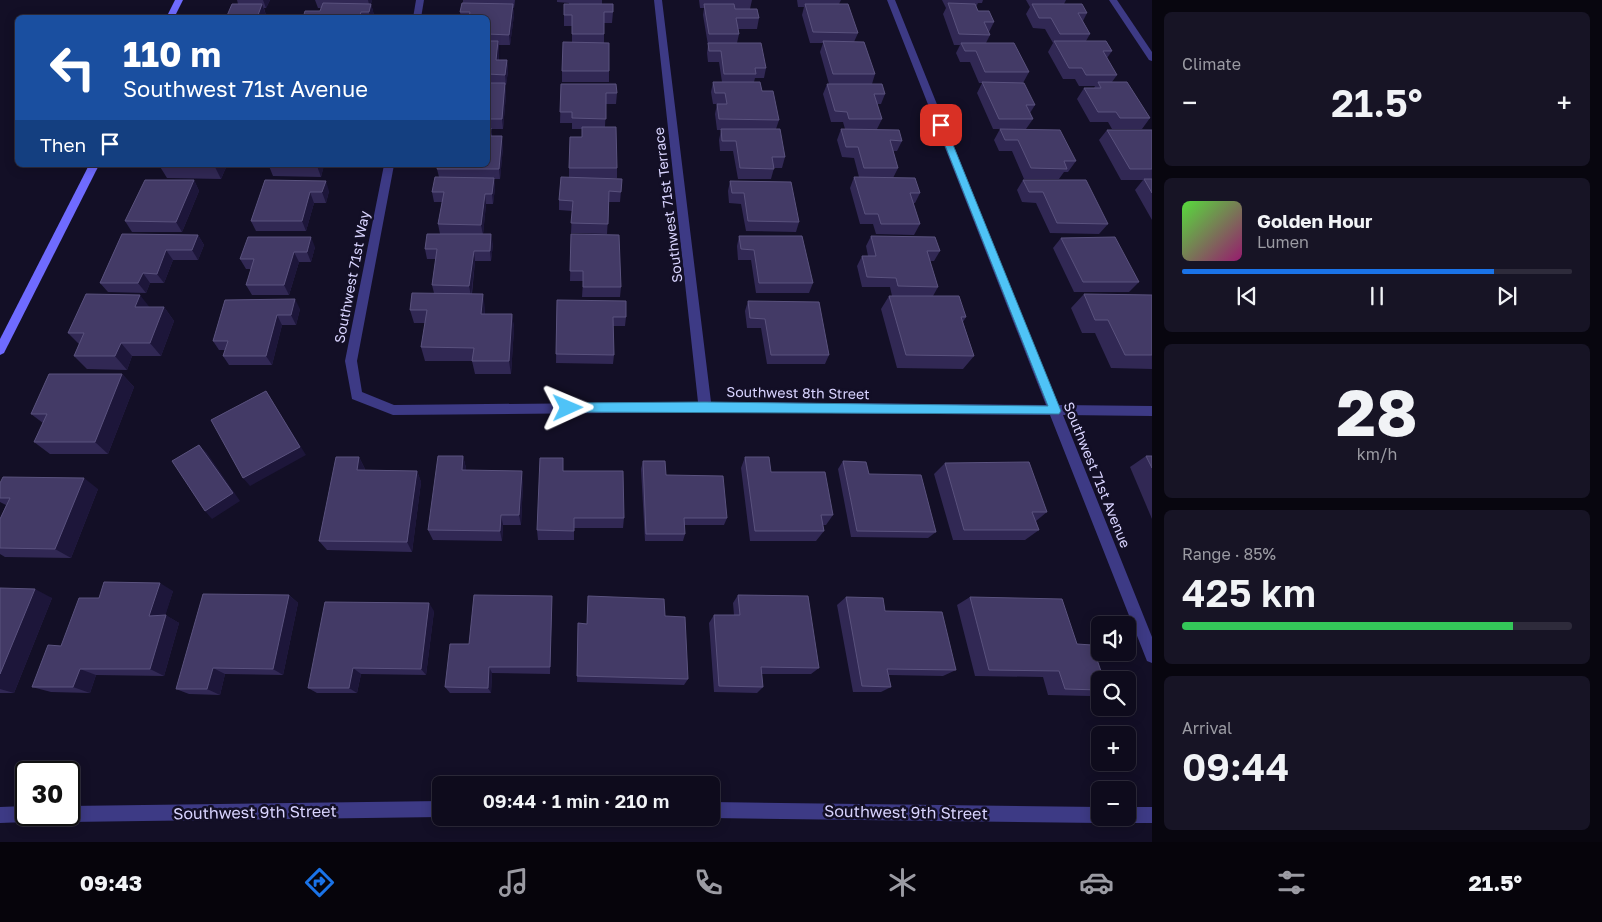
<!DOCTYPE html>
<meta charset="utf-8">
<style>
body{margin:0;font-family:"Golos Text",sans-serif;background:#171425;color:#f1f3f6;height:100vh;display:flex;flex-direction:column;font-size:19px;white-space:nowrap}
*{box-sizing:border-box;margin:0}
p{font-size:16px;color:#9b9ba3}
.icon{flex:none;width:28px;height:28px;fill:none;stroke:currentColor;stroke-width:2;stroke-linecap:round;stroke-linejoin:round}
.map{position:relative;flex:1;overflow:hidden}
.panel{display:flex;flex-direction:column;gap:12px;padding:12px;background:#08060f;width:450px}
.panel>*{flex:none}
.banner{position:absolute;left:15px;top:15px;width:475px;height:152px;border-radius:8px;box-shadow:0 2px 12px #0003,0 0 0 1px #2e2b3b;background:#1a4fa0;color:#fff;overflow:hidden}
.controls{position:absolute;left:1091px;top:616px;display:grid;gap:10px}
.controls a{display:grid;place-items:center;width:45px;height:45px;border-radius:8px;background:#0e0b1c;box-shadow:0 2px 12px #0003,0 0 0 1px #2e2b3b;font-size:25px}
.speed{position:absolute;left:15px;top:761px;display:flex;gap:10px;font-size:25px;font-weight:700;text-align:center}
.speed>*{display:grid;place-content:center;width:65px;height:65px;border-radius:50%;background:#0e0b1c;box-shadow:0 2px 12px #0003,0 0 0 1px #2e2b3b;line-height:1}
.speed .limit{border:2px solid #111;border-radius:8px;background:#fff;color:#111}
.pin{position:absolute;display:grid;place-items:center;width:42px;height:42px;color:#fff;margin:-21px;border-radius:10px;box-shadow:0 2px 8px #0006}
.me{position:absolute;width:55px;margin:-28px;rotate:89deg;stroke-linejoin:round;filter:drop-shadow(0 0 4px #0008)}
.turn{display:flex;align-items:center;gap:18px;height:105px;padding:0 25px;font-size:22px}
.turn .icon{width:65px;height:65px;stroke-width:2.5}
.turn b{display:block;font-size:35px;line-height:42px}
.then{display:flex;align-items:center;height:48px;padding:0 25px;background:#0003;gap:10px;font-size:19px}
.big{font-size:38px;font-weight:600;line-height:1.1}
.panel .tile{flex:1;display:flex;flex-direction:column;justify-content:center;gap:8px;min-width:0;padding:0 18px;border-radius:8px;background:#171425}
.panel .dial{align-items:center;gap:0}
.dial b{font-size:65px;line-height:1}
.song{display:flex;align-items:center;gap:15px}
.cover{width:60px;height:60px;border-radius:8px;background:linear-gradient(135deg,hsl(110 70% 55%),hsl(320 70% 35%))}
.played{height:5px;border-radius:2px;background:linear-gradient(90deg,#1a73e8 80%,#2e2b3b 80%)}
.keys{display:flex;justify-content:space-around;direction:ltr}
.heat{display:flex;justify-content:space-between;align-items:center;font-size:28px;direction:ltr}
.charge{height:8px;border-radius:4px;background:linear-gradient(90deg,#34c759 85%,#2e2b3b 0)}
.trip{position:absolute;left:432px;top:776px;width:288px;height:50px;border-radius:8px;background:#0e0b1c;box-shadow:0 2px 12px #0003,0 0 0 1px #2e2b3b;font-weight:600;line-height:50px;text-align:center}
.tab-bar{display:flex;height:80px;justify-content:space-around;align-items:center;background:#06040b;color:#9b9ba3}
.tab-bar .icon{width:35px;height:35px}
.tab-bar .active{color:#1a73e8}
.tab-bar b{font-size:22px;color:#f1f3f6}
main{display:flex;flex:1;min-height:0}
.map>svg:first-child{display:block}
.lines{fill:none;stroke-linecap:round;stroke-linejoin:round}
.street{fill:#3d3a85;fill-rule:evenodd}
.secondary{fill:#6f6bff;fill-rule:evenodd}
.wall{fill:#312854}
.shaded-wall{fill:#1d163a}
.building{fill:#433a66;stroke:#5a527e}
.route{fill:#4fc3f7;stroke:#337fa1}
.labels{text-anchor:middle;stroke-width:5;stroke-linejoin:round;paint-order:stroke}
.street-label{font-size:14px;fill:#d9d4ff;stroke:#130f26}
.near-street-label{font-size:16px;fill:#d9d4ff;stroke:#130f26}
</style>
<main>
<div class="map">
<svg width="1152" height="842" viewBox="0 0 1152 842">
<rect width="100%" height="100%" fill="#130f26"/>
<g class="lines">
<!-- street -->
<g class="street">
<polygon points="416,0 424,0 421,18 413,18"/>
<polygon points="654,0 662,0 711,402 1046,405 887,0 895,0 1058,405 1152,406 1152,416 1063,415 1152,637 1152,663 1147,661 1145,656 1050,415 705,412 393,415 352,399 345,361 384,165 394,165 357,361 362,392 394,405 698,402"/>
<polygon points="1109,0 1117,0 1152,52 1152,61 1149,60"/>
<polygon points="441,801 441,817 69,822 63,820 61,815 69,815 69,806"/>
<polygon points="711,802 1100,807 1100,818 1107,818 1106,821 1100,823 711,818 709,818 711,818"/>
<polygon points="26,806 26,815 34,815 32,820 26,822 0,823 0,807"/>
<polygon points="1128,807 1152,807 1152,823 1128,823 1122,821 1121,818 1128,818"/>
</g>
<!-- secondary -->
<g class="secondary">
<polygon points="175,0 183,0 174,18 166,18"/>
<polygon points="89,165 99,165 4,353 0,355 0,339"/>
</g>
</g>
<!-- wall -->
<g class="wall">
<polygon points="237,0 270,0 266,8 264,8 266,15 238,4"/>
<polygon points="315,0 372,0 371,4 374,15 373,18 303,18 320,11 321,8 318,8"/>
<polygon points="463,0 515,0 514,8 513,8 514,15 510,45 499,45 499,60 507,60 508,71 506,85 505,85 506,94 503,129 491,129 492,136 503,147 500,179 494,179 495,188 493,204 486,204 483,234 493,244 491,261 475,261 472,294 485,308 485,314 512,314 514,328 511,374 475,374 472,361 425,361 421,347 425,323 414,323 410,310 434,293 432,285 436,259 427,259 425,249 440,234 438,224 442,202 434,202 432,192 439,177 437,169 488,165 488,18 461,18 460,12 463,3"/>
<polygon points="557,0 602,0 602,4 613,12 612,23 604,23 604,43 609,71 609,82 562,82 562,71 572,42 572,26 564,26 564,4 569,4 569,3 557,2"/>
<polygon points="699,0 752,0 750,9 759,18 757,29 738,29 739,34 737,43 766,68 764,78 755,78 754,82 762,91 779,120 776,129 785,157 782,168 774,168 771,179 738,179 733,151 720,151 719,140 721,130 717,130 715,114 717,104 713,104 711,92 713,82 722,82 719,62 708,62 707,53 708,45 703,15 704,8 700,8"/>
<polygon points="797,0 841,0 839,4 858,33 854,42 875,74 872,84 885,94 881,104 877,104 882,119 877,129 902,141 897,151 893,151 898,168 893,178 920,193 915,203 913,203 920,224 914,235 876,234 873,224 860,224 850,188 854,177 859,177 854,158 842,157 837,140 841,129 845,129 843,122 831,122 823,94 827,84 829,84 820,52 823,43 810,43 802,15 804,7 798,7"/>
<polygon points="942,0 983,0 982,3 978,3 976,7 978,11 994,22 989,32 990,35 986,43 1029,72 1023,83 1035,105 1030,113 1033,119 1026,129 1076,161 1068,172 1064,172 1059,179 1024,179 1012,151 999,151 994,140 1000,129 993,129 977,93 982,83 979,83 970,62 960,62 956,53 960,45 954,45 943,14 946,8"/>
<polygon points="1026,0 1066,0 1064,4 1087,13 1083,21 1090,34 1086,41 1112,51 1107,58 1117,75 1112,82 1150,118 1142,129 1112,129 1108,122 1090,122 1077,99 1084,88 1094,88 1095,86 1079,86 1075,79 1063,79 1048,52 1053,43 1045,29 1033,28 1026,14 1030,7"/>
<polygon points="561,84 617,93 616,104 606,104 605,127 617,168 617,178 596,178 622,179 620,202 609,202 607,234 571,233 572,211 559,210 559,200 569,177 569,168 582,137 582,129 572,129 572,123 560,123"/>
<polygon points="1107,130 1152,130 1152,220 1135,190 1143,180 1121,180 1099,140"/>
<polygon points="159,165 227,165 221,179 167,178"/>
<polygon points="324,165 321,177 273,176 269,166"/>
<polygon points="194,180 199,191 182,232 132,232 125,221"/>
<polygon points="265,180 329,191 326,203 314,203 306,231 256,231 251,221"/>
<polygon points="1023,180 1108,224 1099,234 1050,233 1036,203 1022,202 1017,190"/>
<polygon points="730,181 799,222 796,232 746,231 741,204 729,203 728,191"/>
<polygon points="122,234 198,235 204,245 198,260 173,260 164,283 150,283 146,293 108,292 100,283"/>
<polygon points="571,234 621,287 620,297 582,297 583,281 570,281"/>
<polygon points="739,236 813,283 809,293 756,293 751,260 738,260 737,246"/>
<polygon points="871,236 940,251 934,261 930,261 938,287 933,296 966,317 963,322 974,356 963,369 897,368 881,309 889,296 892,296 890,287 862,287 857,266 862,256 868,256 866,246"/>
<polygon points="1061,238 1139,282 1129,292 1074,292 1053,248"/>
<polygon points="315,247 311,262 299,262 289,295 252,295 246,285 251,269 246,269 240,259"/>
<polygon points="1084,294 1152,295 1152,369 1111,368 1095,333 1082,333 1071,308"/>
<polygon points="225,300 300,309 296,325 282,325 272,365 229,365 223,356 225,350 219,350 213,341"/>
<polygon points="557,300 626,317 625,326 613,326 614,355 613,364 556,363"/>
<polygon points="748,301 829,355 825,364 767,364 761,328 747,328 745,311"/>
<polygon points="149,307 164,307 174,321 161,356 132,356 127,370 87,369 74,356 79,344 68,333"/>
<polygon points="122,374 134,387 108,454 50,454 34,442 43,423 31,414"/>
<polygon points="463,456 466,468 466,470 523,482 521,525 503,525 502,541 433,540 428,530"/>
<polygon points="1146,456 1152,456 1152,519 1130,467"/>
<polygon points="359,457 365,469 365,470 417,471 421,482 412,552 327,550 319,541"/>
<polygon points="745,457 771,472 833,515 826,525 823,525 824,531 816,541 750,541 741,468"/>
<polygon points="643,461 666,475 727,518 724,525 684,525 685,534 683,541 645,541 641,469"/>
<polygon points="843,461 869,474 936,532 928,538 851,537 838,469"/>
<polygon points="945,463 1047,512 1036,521 1039,530 1025,540 953,540 934,474"/>
<polygon points="564,471 624,518 623,528 574,528 574,540 538,540 537,530"/>
<polygon points="0,483 98,489 71,558 5,557 0,554 0,519 6,505 0,502"/>
<polygon points="0,588 52,598 14,693 0,693"/>
<polygon points="173,591 165,615 179,623 164,676 96,675 90,693 51,692 32,687 61,646 99,598"/>
<polygon points="289,595 298,603 283,675 225,674 220,695 189,694 176,689"/>
<polygon points="738,595 819,668 811,674 762,674 763,687 757,693 714,692 709,623 714,615 734,615 733,603"/>
<polygon points="552,596 552,604 550,674 492,673 491,693 450,693 445,687 469,644"/>
<polygon points="846,597 885,611 956,670 943,676 889,675 891,687 881,692 853,692 837,605"/>
<polygon points="970,597 1077,644 1100,680 1100,692 1090,696 1048,695 1043,677 975,676 957,605"/>
<polygon points="434,611 426,675 361,674 357,693 317,693 308,688"/>
<polygon points="665,616 688,679 684,685 577,682 578,623 587,624"/>
</g>
<!-- shaded-wall -->
<g class="shaded-wall">
<polygon points="263,0 270,0 266,8"/>
<polygon points="368,0 372,0 370,8"/>
<polygon points="262,4 266,15 265,18 257,18"/>
<polygon points="371,4 374,15 373,18 370,18 369,12"/>
<polygon points="513,4 514,15 510,45 509,35"/>
<polygon points="498,41 499,52 498,71 496,60"/>
<polygon points="507,60 508,71 506,85 505,75"/>
<polygon points="505,83 506,94 503,129 502,119"/>
<polygon points="502,136 503,147 500,179 499,169"/>
<polygon points="214,165 227,165 221,179"/>
<polygon points="317,165 324,165 321,177 317,166"/>
<polygon points="494,178 495,188 493,204 492,194"/>
<polygon points="194,180 199,191 182,232 176,222"/>
<polygon points="326,181 329,191 326,203 322,192"/>
<polygon points="310,192 314,203 306,231 302,221"/>
<polygon points="485,194 486,204 483,235 481,225"/>
<polygon points="491,234 493,244 491,261 490,251"/>
<polygon points="198,235 204,245 198,260 192,250"/>
<polygon points="311,237 315,247 311,262 307,252"/>
<polygon points="166,250 173,260 164,283 157,274"/>
<polygon points="474,251 475,261 471,296 469,286"/>
<polygon points="294,252 299,262 289,295 284,285"/>
<polygon points="143,273 150,283 146,293 138,283"/>
<polygon points="483,294 485,308 484,328 481,314"/>
<polygon points="140,295 151,309 135,307"/>
<polygon points="295,299 300,309 296,325 291,315"/>
<polygon points="164,307 174,321 161,356 150,343"/>
<polygon points="512,314 514,328 511,374 509,361"/>
<polygon points="277,315 282,325 272,365 266,356"/>
<polygon points="121,343 132,356 127,370 115,356"/>
<polygon points="122,374 134,387 108,454 95,442"/>
<polygon points="266,391 306,455 250,486 243,478"/>
<polygon points="199,445 207,453 240,501 212,519 205,511"/>
<polygon points="463,456 466,468 465,481 462,470"/>
<polygon points="359,457 365,469 363,481 357,470"/>
<polygon points="417,471 421,482 412,552 407,542"/>
<polygon points="522,471 523,482 521,525 519,515"/>
<polygon points="84,478 98,489 71,558 55,549"/>
<polygon points="501,515 503,525 502,541 500,531"/>
<polygon points="160,583 173,591 163,623 149,616"/>
<polygon points="35,589 52,598 14,693 0,689 0,674"/>
<polygon points="289,595 298,603 283,675 273,669"/>
<polygon points="429,603 434,611 426,675 421,669"/>
<polygon points="166,615 179,623 164,676 150,669"/>
<polygon points="489,667 492,673 491,693 488,688"/>
<polygon points="213,668 225,674 220,695 207,689"/>
<polygon points="353,668 361,674 357,693 349,688"/>
<polygon points="80,669 96,675 90,693 73,687"/>
</g>
<!-- building -->
<g class="building">
<polygon points="323,3 371,4 369,12 361,12 359,18 303,18 305,11 320,11"/>
<polygon points="462,3 513,4 509,35 488,34 488,18 469,18 470,12 460,12"/>
<polygon points="948,3 975,4 978,11 989,11 994,22 984,22 990,35 959,34"/>
<polygon points="232,4 262,4 257,18 226,18"/>
<polygon points="564,4 613,4 613,12 604,12 604,34 572,34 572,15 564,15"/>
<polygon points="704,4 734,4 735,9 757,9 759,18 736,18 739,34 709,34"/>
<polygon points="805,4 848,4 858,33 813,32"/>
<polygon points="1032,4 1082,4 1087,13 1078,13 1090,34 1060,34 1051,18 1039,18"/>
<polygon points="488,41 498,41 496,60 507,60 505,75 488,74"/>
<polygon points="823,41 864,42 875,74 833,74"/>
<polygon points="1054,41 1106,41 1112,51 1103,51 1117,75 1086,75 1082,68 1069,68"/>
<polygon points="563,42 609,43 609,71 562,71"/>
<polygon points="708,43 761,43 766,68 755,68 756,74 724,74 721,51 709,51"/>
<polygon points="961,43 1014,43 1029,72 985,72 976,51 965,51"/>
<polygon points="713,82 760,82 762,91 773,91 779,120 719,119 717,104 727,104 725,93 715,93"/>
<polygon points="982,82 1024,83 1035,105 1026,105 1033,119 999,119"/>
<polygon points="1098,82 1127,82 1150,118 1120,118 1116,112 1098,112 1084,88 1101,88"/>
<polygon points="488,83 505,83 502,119 488,119"/>
<polygon points="561,84 616,84 617,93 606,93 606,119 572,118 572,112 560,112"/>
<polygon points="827,84 882,84 885,94 874,94 882,119 849,119 847,112 835,111"/>
<polygon points="582,127 616,127 617,168 569,168 570,137 582,137"/>
<polygon points="488,128 491,128 490,136 502,136 499,169 437,169 438,165 488,165"/>
<polygon points="721,129 780,129 785,157 772,157 774,169 740,168 736,141 722,141"/>
<polygon points="841,129 899,130 902,141 890,140 898,168 864,168 858,147 846,147"/>
<polygon points="1000,129 1060,130 1076,161 1064,161 1067,169 1031,168 1018,140 1005,140"/>
<polygon points="1107,130 1152,130 1152,169 1130,169"/>
<rect x="269" y="165" width="48" height="1"/>
<polygon points="435,177 494,178 492,194 485,194 481,225 438,224 444,192 432,192"/>
<polygon points="561,177 622,179 621,192 609,191 608,224 571,223 573,201 559,200"/>
<polygon points="854,177 915,178 920,193 910,193 920,224 881,224 878,214 865,214"/>
<polygon points="1144,179 1152,179 1152,193"/>
<polygon points="145,180 194,180 176,222 125,221"/>
<polygon points="265,180 326,181 322,192 310,192 302,221 251,221"/>
<polygon points="1023,180 1086,180 1108,224 1057,223 1043,192 1029,192"/>
<polygon points="730,181 791,182 799,222 748,221 744,193 732,193"/>
<polygon points="122,234 198,235 192,250 166,250 157,274 143,273 138,283 100,283"/>
<polygon points="427,234 491,234 490,251 474,251 469,286 432,285 437,249 425,249"/>
<polygon points="571,234 619,235 621,287 583,287 583,271 570,271"/>
<polygon points="739,236 802,236 813,283 759,283 754,250 741,249"/>
<polygon points="871,236 935,237 940,251 927,251 938,287 898,286 896,278 867,277 862,256 876,256"/>
<polygon points="248,237 311,237 307,252 294,252 284,285 246,285 254,259 240,259"/>
<polygon points="1115,237 1139,282 1083,282 1061,238"/>
<polygon points="412,293 483,294 481,314 512,314 509,361 472,361 474,348 421,347 427,310 410,310"/>
<polygon points="86,294 140,295 135,307 164,307 150,343 121,343 115,356 74,356 84,333 68,333"/>
<polygon points="1084,294 1152,295 1152,355 1125,355 1108,320 1095,320"/>
<polygon points="889,296 959,296 966,317 961,317 974,356 906,355"/>
<polygon points="295,299 291,315 277,315 266,356 223,356 228,341 213,341 225,300"/>
<polygon points="557,300 626,301 626,317 613,317 614,355 556,354"/>
<polygon points="748,301 819,302 829,355 771,355 765,319 750,318"/>
<polygon points="49,374 122,374 95,442 34,442 47,414 31,414"/>
<polygon points="266,391 300,447 243,478 211,420"/>
<polygon points="199,445 233,493 205,511 172,461"/>
<polygon points="438,456 463,456 462,470 522,471 519,515 501,515 500,531 428,530"/>
<polygon points="1146,456 1152,456 1152,468"/>
<polygon points="336,457 359,457 357,470 417,471 407,542 319,541"/>
<polygon points="745,457 769,457 771,472 825,472 833,515 821,515 824,531 755,531"/>
<polygon points="540,458 563,458 563,471 623,471 624,518 574,518 574,531 537,530"/>
<polygon points="643,461 665,461 666,475 723,476 727,518 684,518 685,534 646,534"/>
<polygon points="843,461 866,462 869,474 921,475 936,532 857,531"/>
<polygon points="1029,462 1047,512 1032,512 1039,530 964,530 945,463"/>
<polygon points="3,477 84,478 55,549 0,548 0,519 10,498 0,498 0,483"/>
<polygon points="104,582 160,583 149,616 166,615 150,669 80,669 73,687 32,687 48,645 61,646 79,598 99,598"/>
<polygon points="0,588 35,589 0,674"/>
<polygon points="203,594 289,595 273,669 213,668 207,689 176,689"/>
<polygon points="474,595 552,596 550,667 489,667 488,688 445,687 450,644 469,644"/>
<polygon points="738,595 808,596 819,668 761,667 763,687 719,686 714,615 740,615"/>
<polygon points="588,596 664,599 665,616 685,617 688,679 577,676 578,623 587,624"/>
<polygon points="846,597 883,598 885,611 942,612 956,670 887,669 891,687 862,686"/>
<polygon points="970,597 1062,599 1077,644 1092,645 1104,680 1100,680 1100,690 1065,689 1059,671 989,670"/>
<polygon points="325,602 429,603 421,669 353,668 349,688 308,688"/>
</g>
<!-- route -->
<polygon class="route" points="941,122 945,125 1061,411 1059,414 565,412 563,408 565,405 568,403 705,402 1048,406 937,125"/>
<g class="labels">
<!-- street labels -->
<g class="street-label">
<text transform="translate(668 205) rotate(-97)" y="5">Southwest 71st Terrace</text>
<text transform="translate(352 277) rotate(-79)" y="5">Southwest 71st Way</text>
<text transform="translate(798 393) rotate(1)" y="5">Southwest 8th Street</text>
<text transform="translate(1097 475) rotate(68)" y="5">Southwest 71st Avenue</text>
</g>
<!-- near-street labels -->
<g class="near-street-label">
<text transform="translate(255 812) rotate(-1)" y="6">Southwest 9th Street</text>
<text transform="translate(906 812) rotate(1)" y="6">Southwest 9th Street</text>
</g>
</g>
</svg>
<div class="controls">
<a><svg class="icon" aria-label="sound" viewBox="0 0 24 24"><path d="M4 9h4l5-4v14l-5-4H4zM17 9q2 3 0 6"/></svg></a>
<a><svg class="icon" aria-label="search" viewBox="0 0 24 24"><circle cx="10" cy="10" r="6"/><path d="M15 15l6 6"/></svg></a>
<a>+</a>
<a>−</a>
</div>
<div class="speed"><div class="limit">30</div></div>
<div class="pin" style="left:941px;top:125px;background:#d93025"><svg class="icon" aria-label="arrive" viewBox="0 0 24 24"><path d="M6 21V4h12l-3 4 3 4H6"/></svg></div>
<svg class="me" style="left:568px;top:408px" viewBox="-20 -20 40 40"><path d="M0-17L14 15 0 8-14 15z" fill="#4fc3f7" stroke="#fff" stroke-width="4"/></svg>
<div class="trip">09:44 · 1 min · 210 m</div>
<div class="banner">
<div class="turn"><svg class="icon" aria-label="left" viewBox="0 0 24 24"><path d="M17 20v-9H6M10 6l-5 5 5 5"/></svg><div><b>110 m</b>Southwest 71st Avenue</div></div>
<div class="then">Then<svg class="icon" aria-label="arrive" viewBox="0 0 24 24"><path d="M6 21V4h12l-3 4 3 4H6"/></svg></div>
</div>
</div>
<section class="panel">
<div class="tile"><p>Climate</p>
<div class="heat"><a>−</a><b class="big">21.5°</b><a>+</a></div>
</div>
<div class="tile">
<div class="song"><i class="cover"></i><div><b>Golden Hour</b><p>Lumen</p></div></div>
<div class="played"></div>
<div class="keys"><svg class="icon" aria-label="previous" viewBox="0 0 24 24"><path d="M18 5L8 12l10 7zM5 5v14"/></svg><svg class="icon" aria-label="pause" viewBox="0 0 24 24"><path d="M8 5v14M16 5v14"/></svg><svg class="icon" aria-label="next" viewBox="0 0 24 24"><path d="M6 5l10 7-10 7zM19 5v14"/></svg></div>
</div>
<div class="tile dial"><b>28</b><p>km/h</p></div>
<div class="tile"><p>Range · 85%</p><b class="big">425 km</b><div class="charge"></div></div>
<div class="tile"><p>Arrival</p><b class="big">09:44</b></div>
</section>
</main>
<nav class="tab-bar">
<b>09:43</b>
<svg class="icon active" aria-label="directions" viewBox="0 0 24 24"><path d="M12 3l9 9-9 9-9-9zM9 14v-3h6M13 9l2 2-2 2"/></svg>
<svg class="icon" aria-label="music" viewBox="0 0 24 24"><path d="M9 18V5l10-2v13"/><circle cx="6" cy="18" r="3"/><circle cx="16" cy="16" r="3"/></svg>
<svg class="icon" aria-label="phone" viewBox="0 0 24 24"><path d="M5 4h4l2 5-3 2q2 4 5 5l2-3 5 2v4C11 20 4 13 5 4z"/></svg>
<svg class="icon" aria-label="climate" viewBox="0 0 24 24"><path d="M12 3v18M4 7l16 10M4 17L20 7"/></svg>
<svg class="icon" aria-label="car" viewBox="0 0 24 24"><path d="M5 17H2v-5l4-1 3-4h7l3 4 3 1v5h-3M9 17h6M6 11h13"/><circle cx="7" cy="17" r="2"/><circle cx="17" cy="17" r="2"/></svg>
<svg class="icon" aria-label="filters" viewBox="0 0 24 24"><path d="M4 7h16M4 17h16"/><circle cx="9" cy="7" r="2"/><circle cx="15" cy="17" r="2"/></svg>
<b>21.5°</b>
</nav>
